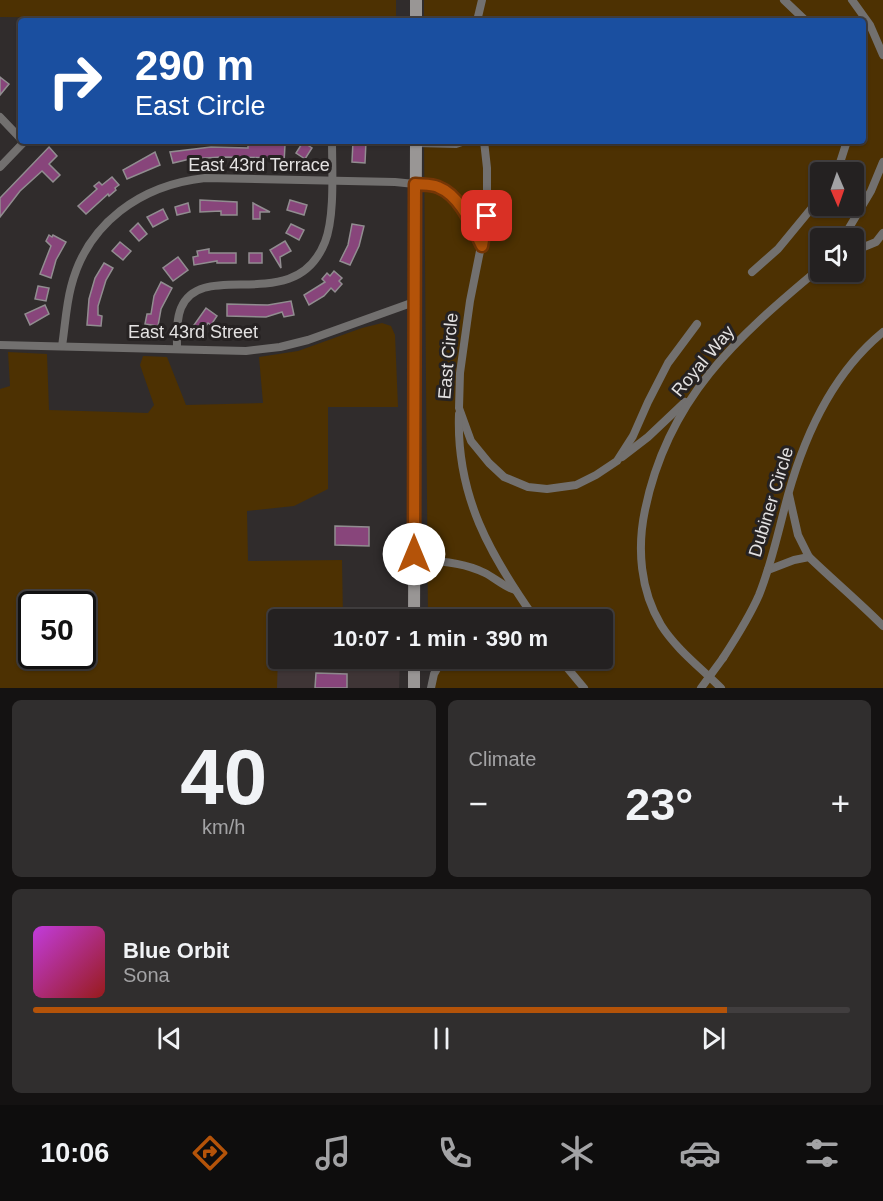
<!DOCTYPE html>
<meta charset="utf-8">
<style>
body{margin:0;font-family:Arial,sans-serif;background:#302e2e;color:#f1f3f6;height:100vh;display:flex;flex-direction:column;font-size:22px;white-space:nowrap}
*{box-sizing:border-box;margin:0}
p{font-size:20px;color:#a3a3a5}
.icon{flex:none;width:33px;height:33px;fill:none;stroke:currentColor;stroke-width:2;stroke-linecap:round;stroke-linejoin:round}
.map{position:relative;height:688px;overflow:hidden}
.panel{display:flex;flex-direction:column;gap:12px;padding:12px;background:#141212;flex:1}
.panel>*{flex:none}
.hud{position:absolute;left:18px;top:18px;width:848px;height:126px;border-radius:6px;box-shadow:0 2px 4px #0004,0 0 0 2px #413e3f;background:#1a4fa0;color:#fff;overflow:hidden}
.needle{width:39px;rotate:178deg}
.buttons{position:absolute;left:810px;top:162px;display:grid;gap:12px}
.buttons a{display:grid;place-items:center;width:54px;height:54px;border-radius:6px;background:#242121;box-shadow:0 2px 4px #0004,0 0 0 2px #413e3f;font-size:30px}
.speed{position:absolute;left:18px;top:591px;display:flex;gap:12px;font-size:30px;font-weight:700;text-align:center}
.speed>*{display:grid;place-content:center;width:78px;height:78px;border-radius:50%;background:#242121;box-shadow:0 2px 4px #0004,0 0 0 2px #413e3f;line-height:1}
.speed .limit{border:3px solid #111;border-radius:9px;background:#fff;color:#111}
.pin{position:absolute;display:grid;place-items:center;width:51px;height:51px;color:#fff;margin:-26px;border-radius:12px;box-shadow:0 3px 9px #0006}
.me{position:absolute;width:66px;margin:-33px;rotate:0deg;stroke-linejoin:round;filter:drop-shadow(0 0 4px #0008)}
.turn{display:flex;align-items:center;gap:21px;height:126px;padding:0 18px;font-size:27px}
.turn .icon{width:78px;height:78px;stroke-width:2.5}
.turn b{display:block;font-size:42px;line-height:51px}
.big{font-size:45px;font-weight:700;line-height:1.1}
.panel .widget{flex:1;display:flex;flex-direction:column;justify-content:center;gap:9px;min-width:0;padding:0 21px;border-radius:9px;background:#302e2e}
.panel .dial{align-items:center;gap:0}
.dial b{font-size:78px;line-height:1}
.song{display:flex;align-items:center;gap:18px}
.cover{width:72px;height:72px;border-radius:9px;background:linear-gradient(135deg,hsl(290 70% 55%),hsl(0 70% 35%))}
.played{height:6px;border-radius:3px;background:linear-gradient(90deg,#b45309 85%,#413e3f 85%)}
.keys{display:flex;justify-content:space-around;direction:ltr}
.heat{display:flex;justify-content:space-between;align-items:center;font-size:33px;direction:ltr}
.panel .tiles{flex:1;display:grid;gap:12px;grid-template-columns:1fr 1fr}
.widget:last-child{grid-column:span 2}
.trip{position:absolute;left:268px;top:609px;width:345px;height:60px;border-radius:6px;background:#242121;box-shadow:0 2px 4px #0004,0 0 0 2px #413e3f;font-weight:700;line-height:60px;text-align:center}
.menu{display:flex;height:96px;justify-content:space-around;align-items:center;background:#0e0d0d;color:#a3a3a5}
.menu .icon{width:42px;height:42px}
.menu .on{color:#b45309}
.menu b{font-size:27px;color:#f1f3f6}
.map>svg:first-child{display:block}
.built{fill:#3f3536}
.green{fill:#4d3102;fill-rule:evenodd}
.building{fill:#88457b;stroke:#918d90;stroke-width:1.5}
.lines{fill:none;stroke-linecap:round;stroke-linejoin:round}
.minor{stroke:#72706f;stroke-width:8}
.secondary{stroke:#999695;stroke-width:12}
.minor-bridge{stroke:#72706f;stroke-width:8}
.route-casing{stroke:#753606;stroke-width:15}
.route{stroke:#b45309;stroke-width:10}
.labels{text-anchor:middle;stroke-width:6;stroke-linejoin:round;paint-order:stroke}
.street-label{font-size:18px;fill:#e4e2e2;stroke:#262222}
</style>
<div class="map">
<svg width="883" height="688" viewBox="0 0 883 688">
<rect width="100%" height="100%" fill="#302c2c"/>
<!-- built -->
<polygon class="built" points="277,658 400,659 399,688 277,688"/>
<!-- green -->
<g class="green">
<polygon points="0,0 396,0 396,21 0,17"/>
<path d="M424 0H883V688H435L428 659 603 658V620L428 619 424 141H862V21H424ZM820 172H854V206H820ZM820 238H854V272H820Z"/>
<path d="M382 323 391 326 395 335 398 407H328V489L294 506 247 511 248 561 342 560 343 619 279 620 277 688H0V389L10 386 8 352 47 354 49 410 148 413 154 405 140 365 143 356 167 357 186 405 263 403 259 357 298 351 362 328ZM32 604H82V656H32Z"/>
</g>
<!-- building -->
<g class="building">
<polygon points="0,77 9,84 0,95"/>
<polygon points="353,141 366,141 365,163 352,162"/>
<polygon points="303,142 312,148 305,159 296,153"/>
<polygon points="248,144 285,145 284,163 278,163 278,158 222,157 190,159 173,163 170,152 211,147 248,148"/>
<polygon points="49,147 57,156 49,164 60,175 53,182 42,171 20,191 0,217 0,198"/>
<polygon points="155,152 160,165 127,179 123,170"/>
<polygon points="112,177 119,185 115,188 116,190 109,196 108,194 86,214 78,206 97,189 94,186 99,182 102,185"/>
<polygon points="200,200 237,202 237,215 221,215 221,211 200,212"/>
<polygon points="290,200 307,205 304,215 287,210"/>
<polygon points="188,203 190,212 177,215 175,207"/>
<polygon points="253,203 270,212 260,212 260,219 253,219"/>
<polygon points="163,209 168,219 153,227 147,217"/>
<polygon points="138,223 147,234 139,241 130,231"/>
<polygon points="291,224 304,230 299,240 286,233"/>
<polygon points="352,224 364,226 359,246 350,265 340,261 348,245"/>
<polygon points="49,235 52,237 53,235 66,242 56,260 51,278 40,274 51,246 46,241"/>
<polygon points="285,241 291,251 280,257 281,268 270,250"/>
<polygon points="120,242 131,251 123,260 112,251"/>
<polygon points="209,249 209,253 236,253 236,263 217,263 217,261 194,265 193,257 198,256 197,251"/>
<rect x="249" y="253" width="13" height="10"/>
<polygon points="178,257 188,270 173,281 163,268"/>
<polygon points="104,263 113,268 106,280 98,306 98,315 102,316 101,326 87,325 89,299 95,278"/>
<polygon points="334,271 342,278 339,281 342,284 335,292 331,288 324,296 309,305 304,295 325,282 322,279 327,273 330,276"/>
<polygon points="161,282 172,288 161,309 158,326 145,324 147,314 151,314 154,296"/>
<polygon points="38,286 49,288 46,301 35,299"/>
<polygon points="291,301 294,315 284,317 282,312 266,317 227,316 227,304 268,305"/>
<polygon points="45,305 49,314 30,325 25,314"/>
<polygon points="206,308 217,316 211,325 208,323 202,331 194,325"/>
<polygon points="335,526 369,527 369,546 335,545"/>
<polygon points="316,673 347,674 347,688 315,688"/>
</g>
<g class="lines">
<!-- minor -->
<g class="minor">
<polyline points="784,0 806,21"/>
<polyline points="852,0 870,25 883,55"/>
<polyline points="477,21 482,0"/>
<polyline points="0,117 21,139"/>
<polyline points="484,141 487,168 487,216 470,301 460,373 459,408 471,441 489,463 504,477 528,487 547,489 576,485 596,475 617,461 633,436 648,402 668,363 697,324"/>
<polyline points="416,143 456,144 465,141"/>
<polyline points="0,167 25,141"/>
<polyline points="837,172 847,141"/>
<polyline points="843,238 871,191 883,162"/>
<polyline points="854,251 876,242 883,233"/>
<polyline points="752,272 778,249 820,198"/>
<polyline points="0,345 246,351 280,347 308,340 414,302"/>
<path d="M62 346C65 327 66 306 71 287 87 223 141 185 205 178L395 182 434 186C460 192 471 225 482 246"/>
<path d="M177 349C177 336 176 320 181 308 202 257 295 318 325 242 335 217 332 169 332 141"/>
<path d="M459 414C456 496 490 555 536 620"/>
<polyline points="622,457 648,437 685,402"/>
<polyline points="789,495 798,535 809,557"/>
<path d="M414 561C439 560 462 562 485 573 495 578 504 587 515 590"/>
<path d="M768 570 794 560 809 557C834 581 859 602 883 626"/>
<polyline points="559,658 584,688"/>
<path d="M723 658C736 638 749 618 759 595 772 563 779 528 788 495 805 434 834 372 883 332"/>
<polyline points="431,688 434,674 443,658"/>
<path d="M721 688C701 668 676 649 661 625 640 590 637 548 645 510 668 398 736 338 820 268"/>
</g>
<!-- secondary -->
<g class="secondary">
<polyline points="416,21 416,0"/>
<polyline points="414,620 416,141"/>
<polyline points="414,658 414,688"/>
</g>
<!-- minor-bridge -->
<polyline class="minor-bridge" points="701,688 723,658"/>
</g>
<g class="lines">
<!-- route casing -->
<g class="route-casing">
<path id="route" d="M414 554 415 184C422 185 431 184 438 187 461 196 472 226 482 246L487 216"/>
</g>
<!-- route -->
<use href="#route" class="route"/>
</g>
<g class="labels">
<!-- street labels -->
<g class="street-label">
<text x="259" y="171">East 43rd Terrace</text>
<text x="193" y="338">East 43rd Street</text>
<text transform="translate(448 356) rotate(-85)" y="6">East Circle</text>
<text transform="translate(703 361) rotate(-50)" y="6">Royal Way</text>
<text transform="translate(771 502) rotate(-73)" y="6">Dubiner Circle</text>
</g>
</g>
</svg>
<div class="buttons">
<a><svg class="needle" viewBox="-14 -14 28 28"><path d="M0-13l5 13h-10z" fill="#e53935"/><path d="M0 13l5-13h-10z" fill="#a3a3a5"/></svg></a>
<a><svg class="icon" aria-label="sound" viewBox="0 0 24 24"><path d="M4 9h4l5-4v14l-5-4H4zM17 9q2 3 0 6"/></svg></a>
</div>
<div class="speed"><div class="limit">50</div></div>
<div class="pin" style="left:487px;top:216px;background:#d93025"><svg class="icon" aria-label="arrive" viewBox="0 0 24 24"><path d="M6 21V4h12l-3 4 3 4H6"/></svg></div>
<svg class="me" style="left:414px;top:554px" viewBox="-20 -20 40 40"><circle r="19" fill="#fff"/><path d="M0-13L10 11 0 6-10 11z" fill="#b45309"/></svg>
<div class="trip">10:07 · 1 min · 390 m</div>
<div class="hud">
<div class="turn"><svg class="icon" aria-label="right" viewBox="0 0 24 24"><path d="M7 20v-9h11M14 6l5 5-5 5"/></svg><div><b>290 m</b>East Circle</div></div>
</div>
</div>
<section class="panel">
<div class="tiles">
<div class="widget dial"><b>40</b><p>km/h</p></div>
<div class="widget"><p>Climate</p>
<div class="heat"><a>−</a><b class="big">23°</b><a>+</a></div>
</div>
<div class="widget">
<div class="song"><i class="cover"></i><div><b>Blue Orbit</b><p>Sona</p></div></div>
<div class="played"></div>
<div class="keys"><svg class="icon" aria-label="previous" viewBox="0 0 24 24"><path d="M18 5L8 12l10 7zM5 5v14"/></svg><svg class="icon" aria-label="pause" viewBox="0 0 24 24"><path d="M8 5v14M16 5v14"/></svg><svg class="icon" aria-label="next" viewBox="0 0 24 24"><path d="M6 5l10 7-10 7zM19 5v14"/></svg></div>
</div>
</div>
</section>
<nav class="menu">
<b>10:06</b>
<svg class="icon on" aria-label="directions" viewBox="0 0 24 24"><path d="M12 3l9 9-9 9-9-9zM9 14v-3h6M13 9l2 2-2 2"/></svg>
<svg class="icon" aria-label="music" viewBox="0 0 24 24"><path d="M9 18V5l10-2v13"/><circle cx="6" cy="18" r="3"/><circle cx="16" cy="16" r="3"/></svg>
<svg class="icon" aria-label="phone" viewBox="0 0 24 24"><path d="M5 4h4l2 5-3 2q2 4 5 5l2-3 5 2v4C11 20 4 13 5 4z"/></svg>
<svg class="icon" aria-label="climate" viewBox="0 0 24 24"><path d="M12 3v18M4 7l16 10M4 17L20 7"/></svg>
<svg class="icon" aria-label="car" viewBox="0 0 24 24"><path d="M5 17H2v-5l4-1 3-4h7l3 4 3 1v5h-3M9 17h6M6 11h13"/><circle cx="7" cy="17" r="2"/><circle cx="17" cy="17" r="2"/></svg>
<svg class="icon" aria-label="filters" viewBox="0 0 24 24"><path d="M4 7h16M4 17h16"/><circle cx="9" cy="7" r="2"/><circle cx="15" cy="17" r="2"/></svg>
</nav>
